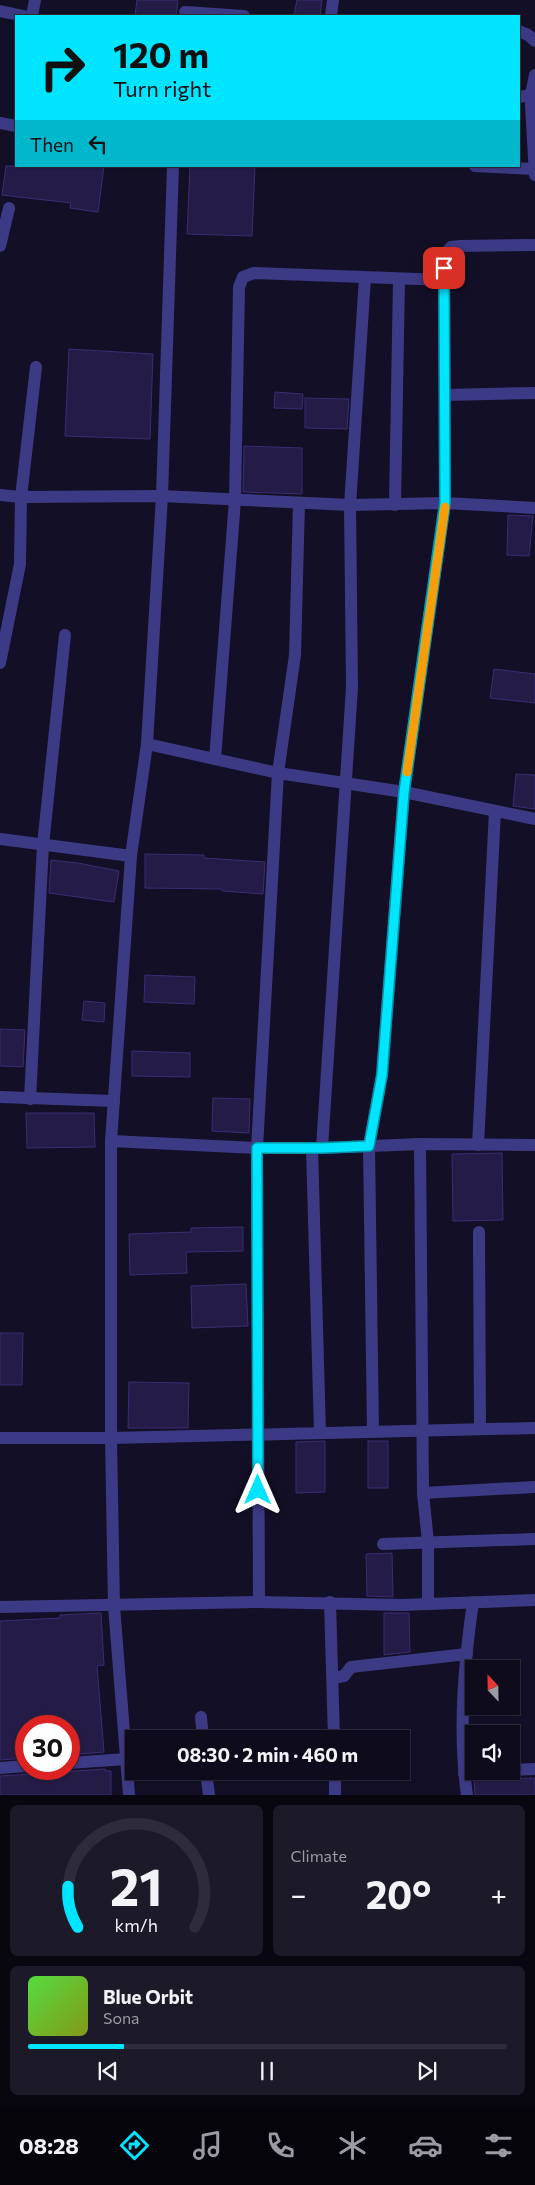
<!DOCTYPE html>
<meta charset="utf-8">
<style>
body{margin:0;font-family:Commissioner,sans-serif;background:#1c1929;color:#f1f3f6;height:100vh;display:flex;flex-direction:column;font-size:19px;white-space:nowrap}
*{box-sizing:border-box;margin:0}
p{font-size:16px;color:#9b9ba3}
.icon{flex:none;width:28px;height:28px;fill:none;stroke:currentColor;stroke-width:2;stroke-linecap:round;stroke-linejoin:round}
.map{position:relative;height:1795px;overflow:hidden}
.side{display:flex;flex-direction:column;gap:10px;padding:10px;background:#08060f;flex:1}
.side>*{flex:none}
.banner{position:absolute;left:15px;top:15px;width:505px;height:152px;border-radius:0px;box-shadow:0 1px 4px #0004,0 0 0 1px #2e2b3b;background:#00e5ff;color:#111;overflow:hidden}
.needle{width:32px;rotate:338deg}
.tools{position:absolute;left:465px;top:1660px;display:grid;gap:10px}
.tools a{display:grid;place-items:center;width:55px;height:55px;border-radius:0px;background:#0e0b1c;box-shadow:0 1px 4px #0004,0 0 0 1px #2e2b3b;font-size:25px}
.speed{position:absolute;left:15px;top:1715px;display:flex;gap:10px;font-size:25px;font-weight:700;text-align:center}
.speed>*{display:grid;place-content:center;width:65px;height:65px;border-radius:50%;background:#0e0b1c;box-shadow:0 1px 4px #0004,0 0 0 1px #2e2b3b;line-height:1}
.speed .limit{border:8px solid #d22;background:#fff;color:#111}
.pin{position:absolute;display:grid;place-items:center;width:42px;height:42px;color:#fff;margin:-21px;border-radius:10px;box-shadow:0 2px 8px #0006}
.me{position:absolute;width:55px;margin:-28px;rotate:0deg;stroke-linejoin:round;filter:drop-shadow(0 0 4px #0008)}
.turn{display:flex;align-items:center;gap:18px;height:105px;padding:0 15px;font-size:22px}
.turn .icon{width:65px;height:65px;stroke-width:2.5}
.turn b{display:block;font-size:35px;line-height:42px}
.then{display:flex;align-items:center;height:48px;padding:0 15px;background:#0003;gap:10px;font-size:19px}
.big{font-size:38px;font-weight:700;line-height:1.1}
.side .card{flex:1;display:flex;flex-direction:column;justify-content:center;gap:8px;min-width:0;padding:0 18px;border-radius:8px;background:#1c1929}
.side .dial{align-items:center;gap:0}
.dial svg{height:130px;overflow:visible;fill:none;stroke:#2e2b3b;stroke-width:7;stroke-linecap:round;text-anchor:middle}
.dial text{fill:#f1f3f6;stroke:none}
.song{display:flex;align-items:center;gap:15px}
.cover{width:60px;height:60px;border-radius:8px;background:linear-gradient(135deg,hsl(110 70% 55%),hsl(70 70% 35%))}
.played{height:5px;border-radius:2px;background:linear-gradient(90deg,#00e5ff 20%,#2e2b3b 20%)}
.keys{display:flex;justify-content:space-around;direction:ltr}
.heat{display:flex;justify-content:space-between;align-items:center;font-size:28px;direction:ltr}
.side .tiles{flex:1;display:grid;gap:10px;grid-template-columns:1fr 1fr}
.card:last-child{grid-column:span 2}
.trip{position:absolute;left:125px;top:1730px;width:285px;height:50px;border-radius:0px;background:#0e0b1c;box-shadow:0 1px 4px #0004,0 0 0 1px #2e2b3b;font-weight:700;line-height:50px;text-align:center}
.tabs{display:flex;height:80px;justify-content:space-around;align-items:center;background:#06040b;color:#9b9ba3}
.tabs .icon{width:35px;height:35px}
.tabs .current{color:#00e5ff}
.tabs b{font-size:22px;color:#f1f3f6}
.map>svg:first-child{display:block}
.building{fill:#241b47;stroke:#3b2d73}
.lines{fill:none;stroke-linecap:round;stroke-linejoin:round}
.minor{stroke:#3d3a85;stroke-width:12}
.route-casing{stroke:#0095a6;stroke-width:12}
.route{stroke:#00e5ff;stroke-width:9}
.slow{stroke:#f59e0b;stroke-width:9}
</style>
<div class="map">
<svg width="535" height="1795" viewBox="0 0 535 1795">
<rect width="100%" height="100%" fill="#130f26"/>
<!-- building -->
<g class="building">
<polygon points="137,0 178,0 176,16 135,16"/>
<polygon points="297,0 322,0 320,16 294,15"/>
<polygon points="6,166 104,166 98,212 70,208 71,203 2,195"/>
<polygon points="190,166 255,166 252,236 187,234"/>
<polygon points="69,349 153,354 150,439 65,436"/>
<polygon points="275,392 303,394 302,409 274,408"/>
<polygon points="305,398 349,399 347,429 305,428"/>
<polygon points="244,446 302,448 302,494 243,492"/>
<polygon points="508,515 533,516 529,556 507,555"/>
<polygon points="494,669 535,674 535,703 490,698"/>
<polygon points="516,774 535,775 535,809 513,806"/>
<polygon points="145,854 204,855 204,858 265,862 263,894 222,891 222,889 145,888"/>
<polygon points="51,860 78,863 119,871 114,902 49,893"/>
<polygon points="145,975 195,977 194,1004 144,1002"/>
<polygon points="84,1001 105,1003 104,1022 82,1020"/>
<polygon points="0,1029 25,1030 23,1067 0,1066"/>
<polygon points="132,1051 190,1053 190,1077 132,1076"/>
<polygon points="213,1098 250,1099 249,1133 212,1131"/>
<polygon points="26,1113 94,1113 95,1147 27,1148"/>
<polygon points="502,1153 503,1220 453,1221 452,1154"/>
<polygon points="243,1227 243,1251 186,1252 187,1273 130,1275 129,1234 191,1232 191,1228"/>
<polygon points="246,1284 248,1326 192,1328 191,1286"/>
<polygon points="0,1333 23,1333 22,1385 0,1385"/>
<polygon points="129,1382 189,1383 188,1428 128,1428"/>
<polygon points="325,1441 325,1492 296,1493 296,1442"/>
<rect x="368" y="1441" width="20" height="47"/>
<polygon points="392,1553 393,1597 367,1596 366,1554"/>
<polygon points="101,1613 104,1665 97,1666 104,1752 69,1755 69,1726 26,1726 26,1758 0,1760 0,1621 60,1618 60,1615"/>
<polygon points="384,1613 409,1613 410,1652 384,1655"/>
<polygon points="105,1769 106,1771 111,1771 111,1795 0,1795 0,1776"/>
<polygon points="535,1778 535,1795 475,1795 474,1780"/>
</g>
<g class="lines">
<!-- minor -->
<g class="minor">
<polyline points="0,11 24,16"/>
<polyline points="185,12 244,16"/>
<polyline points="32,16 35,0"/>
<polyline points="331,16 333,0"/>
<polyline points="519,31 528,35 535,41"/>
<polyline points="531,95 535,75"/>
<polyline points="519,97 531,95 531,105 535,105"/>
<polyline points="531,105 535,175"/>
<polyline points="0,123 16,126"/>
<polyline points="475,166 535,169"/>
<polyline points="0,246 9,208"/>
<polyline points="445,395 535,393"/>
<polyline points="0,495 21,497 162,496 350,505 445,503 535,508"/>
<polyline points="395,505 399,279"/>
<polyline points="0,663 20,564 21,497 36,367"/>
<polyline points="147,744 278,773 404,792 535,819"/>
<polyline points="215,759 235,500 239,287 243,277 254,273 445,280"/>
<polyline points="0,839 131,856"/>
<polyline points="0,1097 114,1101"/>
<polyline points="30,1099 43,845 65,635"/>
<polyline points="111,1141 257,1148 322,1148 420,1144 535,1145"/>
<polyline points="420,1144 423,1493 428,1542 428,1604"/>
<polyline points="478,1145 495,811"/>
<polyline points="312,1148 320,1433"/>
<polyline points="322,1148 352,687 350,505 365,278"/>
<polyline points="479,1232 480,1429"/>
<polyline points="373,1432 369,1146 382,1075 404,792 445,503 444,256 451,247 460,246 535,245"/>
<polyline points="0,1438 111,1438 535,1428"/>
<polyline points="423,1493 535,1487"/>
<polyline points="383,1544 535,1539"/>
<polyline points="259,1602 257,1148 278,773 295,655 299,503"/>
<polyline points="330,1602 334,1739"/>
<polyline points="0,1607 259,1602 402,1605 535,1600"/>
<polyline points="333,1678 344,1676 351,1667 467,1654"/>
<polyline points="201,1717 203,1739"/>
<polyline points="69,1763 126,1759"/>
<polyline points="0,1768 26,1766"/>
<polyline points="511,1770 535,1769"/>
<polyline points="206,1771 209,1795"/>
<polyline points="335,1771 335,1795"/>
<polyline points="464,1773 493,1771"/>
<polyline points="129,1795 114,1606 111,1438 111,1141 131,856 147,744 162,496 173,166"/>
<path d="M467 1795C458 1732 464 1665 473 1602"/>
</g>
</g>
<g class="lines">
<!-- route casing -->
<g class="route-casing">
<polyline id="route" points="258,1490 257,1148 322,1148 369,1146 382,1075 404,792 445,503 444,268"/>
</g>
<!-- route -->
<use href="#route" class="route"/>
<!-- slow -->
<polyline class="slow" points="407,772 445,507"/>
</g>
</svg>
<div class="tools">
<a><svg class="needle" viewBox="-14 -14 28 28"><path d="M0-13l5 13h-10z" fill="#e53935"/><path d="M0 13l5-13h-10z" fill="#9b9ba3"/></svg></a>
<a><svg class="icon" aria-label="sound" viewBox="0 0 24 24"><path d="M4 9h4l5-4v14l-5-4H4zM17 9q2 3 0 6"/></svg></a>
</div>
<div class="speed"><div class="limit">30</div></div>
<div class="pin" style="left:444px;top:268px;background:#d93025"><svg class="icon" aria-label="arrive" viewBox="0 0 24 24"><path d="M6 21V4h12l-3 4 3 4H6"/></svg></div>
<svg class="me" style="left:258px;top:1490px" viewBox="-20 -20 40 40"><path d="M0-17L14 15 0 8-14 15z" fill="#00e5ff" stroke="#fff" stroke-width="4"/></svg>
<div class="trip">08:30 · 2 min · 460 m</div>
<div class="banner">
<div class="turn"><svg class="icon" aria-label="right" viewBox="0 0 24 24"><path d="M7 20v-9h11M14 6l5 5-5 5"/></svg><div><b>120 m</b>Turn right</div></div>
<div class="then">Then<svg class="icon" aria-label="left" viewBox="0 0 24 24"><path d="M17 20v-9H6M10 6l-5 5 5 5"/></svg></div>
</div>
</div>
<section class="side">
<div class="tiles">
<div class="card dial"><svg viewBox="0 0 100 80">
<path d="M14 69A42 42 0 1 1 86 69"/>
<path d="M14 69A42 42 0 0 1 8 44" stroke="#00e5ff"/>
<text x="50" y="56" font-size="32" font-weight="700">21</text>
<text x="50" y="72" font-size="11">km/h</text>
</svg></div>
<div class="card"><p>Climate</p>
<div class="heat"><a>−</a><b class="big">20°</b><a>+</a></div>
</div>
<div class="card">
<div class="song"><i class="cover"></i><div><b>Blue Orbit</b><p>Sona</p></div></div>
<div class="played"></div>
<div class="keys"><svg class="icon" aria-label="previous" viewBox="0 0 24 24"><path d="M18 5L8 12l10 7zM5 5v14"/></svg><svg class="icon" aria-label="pause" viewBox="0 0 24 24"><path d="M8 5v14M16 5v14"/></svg><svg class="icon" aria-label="next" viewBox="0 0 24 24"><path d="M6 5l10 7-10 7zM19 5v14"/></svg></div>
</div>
</div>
</section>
<nav class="tabs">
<b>08:28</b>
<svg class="icon current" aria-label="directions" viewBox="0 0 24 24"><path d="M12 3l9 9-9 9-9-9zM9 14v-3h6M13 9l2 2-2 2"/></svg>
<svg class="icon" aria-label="music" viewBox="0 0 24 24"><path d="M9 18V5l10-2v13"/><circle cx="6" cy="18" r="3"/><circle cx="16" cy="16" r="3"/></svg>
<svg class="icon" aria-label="phone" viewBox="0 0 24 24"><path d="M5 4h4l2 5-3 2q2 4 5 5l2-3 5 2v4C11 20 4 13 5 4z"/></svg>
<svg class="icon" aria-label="climate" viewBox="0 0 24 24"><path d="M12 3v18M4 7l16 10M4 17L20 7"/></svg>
<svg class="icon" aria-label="car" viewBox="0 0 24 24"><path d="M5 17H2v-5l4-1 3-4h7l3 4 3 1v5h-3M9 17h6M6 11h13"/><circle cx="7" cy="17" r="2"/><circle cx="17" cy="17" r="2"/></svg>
<svg class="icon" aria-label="filters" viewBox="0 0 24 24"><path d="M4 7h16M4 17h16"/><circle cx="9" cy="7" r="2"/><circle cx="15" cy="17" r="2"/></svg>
</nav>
